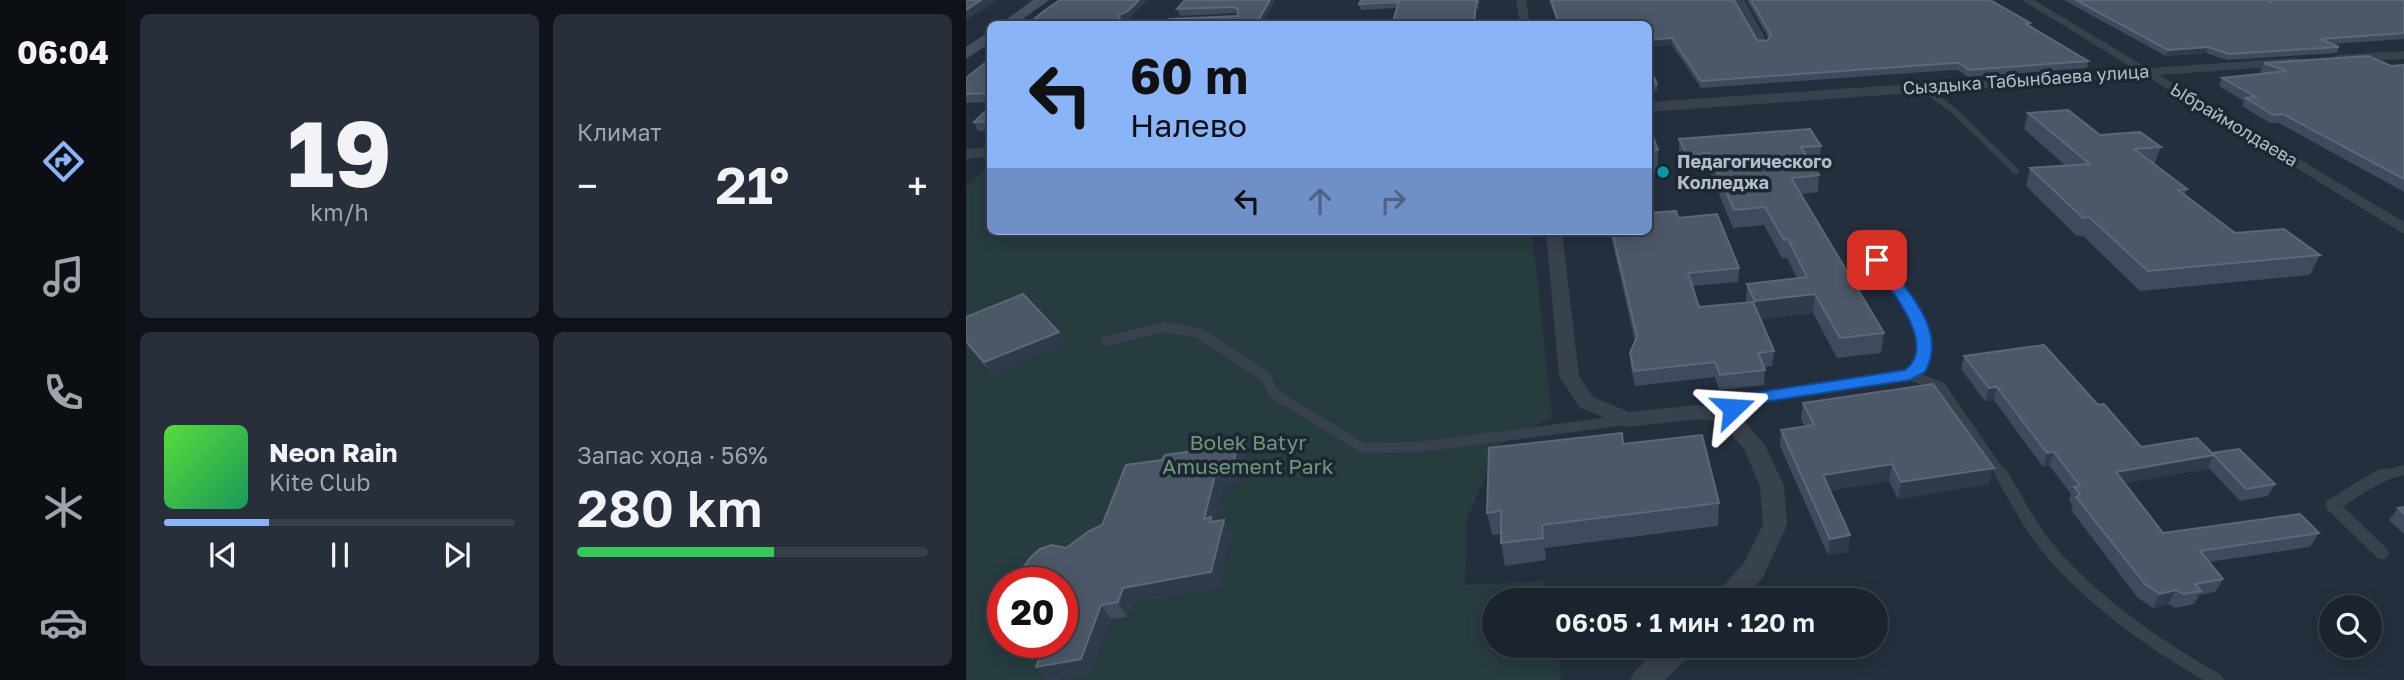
<!DOCTYPE html>
<html lang="ru">
<meta charset="utf-8">
<style>
body{margin:0;font-family:"Golos Text",sans-serif;background:#282f3a;color:#f1f3f6;height:100vh;display:flex;flex-direction:column;font-size:26px;white-space:nowrap}
*{box-sizing:border-box;margin:0}
p{font-size:23px;color:#a0a4aa}
.icon{flex:none;width:38px;height:38px;fill:none;stroke:currentColor;stroke-width:2;stroke-linecap:round;stroke-linejoin:round}
.map{position:relative;flex:1;overflow:hidden}
.side{display:flex;flex-direction:column;gap:14px;padding:14px;background:#0f1319;width:840px}
.side>*{flex:none}
.top-card{position:absolute;left:21px;top:21px;width:665px;height:214px;border-radius:10px;box-shadow:0 4px 18px #0003,0 0 0 2px #39404a;background:#8ab4f8;color:#111;overflow:hidden}
.tools{position:absolute;left:1353px;top:595px;display:grid;gap:14px}
.tools a{display:grid;place-items:center;width:63px;height:63px;border-radius:50%;background:#1b232e;box-shadow:0 4px 18px #0003,0 0 0 2px #39404a;font-size:35px}
.speed{position:absolute;left:21px;top:567px;display:flex;gap:14px;font-size:35px;font-weight:700;text-align:center}
.speed>*{display:grid;place-content:center;width:91px;height:91px;border-radius:50%;background:#1b232e;box-shadow:0 4px 18px #0003,0 0 0 2px #39404a;line-height:1}
.speed .limit{border:10px solid #d22;background:#fff;color:#111}
.pin{position:absolute;display:grid;place-items:center;width:60px;height:60px;color:#fff;margin:-30px;border-radius:14px;box-shadow:0 4px 10px #0006}
.me{position:absolute;width:77px;margin:-38px;rotate:70deg;stroke-linejoin:round;filter:drop-shadow(0 0 5px #0008)}
.turn{display:flex;align-items:center;gap:24px;height:147px;padding:0 28px;font-size:32px}
.turn .icon{width:91px;height:91px;stroke-width:2.5}
.turn b{display:block;font-size:49px;line-height:60px}
.lanes{display:flex;align-items:center;height:66px;padding:0 28px;background:#0003;justify-content:center;gap:35px;direction:ltr}
.lanes .off{opacity:.35}
.big{font-size:52px;font-weight:600;line-height:1.1}
.side .widget{flex:1;display:flex;flex-direction:column;justify-content:center;gap:10px;min-width:0;padding:0 24px;border-radius:10px;background:#282f3a}
.side .dial{align-items:center;gap:0}
.dial b{font-size:91px;line-height:1}
.song{display:flex;align-items:center;gap:21px}
.cover{width:84px;height:84px;border-radius:10px;background:linear-gradient(135deg,hsl(110 70% 55%),hsl(150 70% 35%))}
.played{height:7px;border-radius:4px;background:linear-gradient(90deg,#8ab4f8 30%,#39404a 30%)}
.keys{display:flex;justify-content:space-around;direction:ltr}
.heat{display:flex;justify-content:space-between;align-items:center;font-size:38px;direction:ltr}
.charge{height:10px;border-radius:5px;background:linear-gradient(90deg,#34c759 56%,#39404a 0)}
.side .tiles{flex:1;display:grid;gap:14px;grid-template-columns:repeat(2,1fr)}
.trip{position:absolute;left:516px;top:588px;width:406px;height:70px;border-radius:35px;background:#1b232e;box-shadow:0 4px 18px #0003,0 0 0 2px #39404a;font-weight:600;line-height:70px;text-align:center}
main{display:flex;flex:1;min-height:0}
.tab-bar{display:flex;flex-direction:column;width:126px;justify-content:space-around;align-items:center;background:#0b0e12;color:#a0a4aa}
.tab-bar .icon{width:49px;height:49px}
.tab-bar .active{color:#8ab4f8}
.tab-bar b{font-size:32px;color:#f1f3f6}
.map>svg:first-child{display:block}
.green{fill:#263c3f;fill-rule:evenodd}
.lines{fill:none;stroke-linecap:round;stroke-linejoin:round}
.service-far3{stroke:#38414e;stroke-width:6}
.service-far2{stroke:#38414e;stroke-width:8}
.service-far1{stroke:#38414e;stroke-width:10}
.service{stroke:#38414e;stroke-width:13}
.minor{fill:#38414e;fill-rule:evenodd}
.tertiary{fill:#38414e;fill-rule:evenodd}
.secondary{fill:#465061;fill-rule:evenodd}
.wall{fill:#3f4b5c}
.shaded-wall{fill:#2f3b4b}
.building{fill:#4b5868;stroke:#5c6777;stroke-width:2}
.route{fill:#1a73e8;stroke:#114b97;stroke-width:2}
.culture-dot{fill:#0f9aa8;stroke:#1d2633;stroke-width:2.5}
.labels{text-anchor:middle;stroke-width:7;stroke-linejoin:round;paint-order:stroke}
.far-street-label{font-size:18px;fill:#b4bcc9;stroke:#1d2633}
.far-poi-label{font-size:18px;font-weight:bold;fill:#b4bcc9;stroke:#1d2633;text-anchor:start}
.park-label{font-size:21px;fill:#6b9a76;stroke:#1d2633}
</style>
<main>
<nav class="tab-bar">
<b>06:04</b>
<svg class="icon active" aria-label="directions" viewBox="0 0 24 24"><path d="M12 3l9 9-9 9-9-9zM9 14v-3h6M13 9l2 2-2 2"/></svg>
<svg class="icon" aria-label="music" viewBox="0 0 24 24"><path d="M9 18V5l10-2v13"/><circle cx="6" cy="18" r="3"/><circle cx="16" cy="16" r="3"/></svg>
<svg class="icon" aria-label="phone" viewBox="0 0 24 24"><path d="M5 4h4l2 5-3 2q2 4 5 5l2-3 5 2v4C11 20 4 13 5 4z"/></svg>
<svg class="icon" aria-label="climate" viewBox="0 0 24 24"><path d="M12 3v18M4 7l16 10M4 17L20 7"/></svg>
<svg class="icon" aria-label="car" viewBox="0 0 24 24"><path d="M5 17H2v-5l4-1 3-4h7l3 4 3 1v5h-3M9 17h6M6 11h13"/><circle cx="7" cy="17" r="2"/><circle cx="17" cy="17" r="2"/></svg>
</nav>
<section class="side">
<div class="tiles">
<div class="widget dial"><b>19</b><p>km/h</p></div>
<div class="widget"><p>Климат</p>
<div class="heat"><a>−</a><b class="big">21°</b><a>+</a></div>
</div>
<div class="widget">
<div class="song"><i class="cover"></i><div><b>Neon Rain</b><p>Kite Club</p></div></div>
<div class="played"></div>
<div class="keys"><svg class="icon" aria-label="previous" viewBox="0 0 24 24"><path d="M18 5L8 12l10 7zM5 5v14"/></svg><svg class="icon" aria-label="pause" viewBox="0 0 24 24"><path d="M8 5v14M16 5v14"/></svg><svg class="icon" aria-label="next" viewBox="0 0 24 24"><path d="M6 5l10 7-10 7zM19 5v14"/></svg></div>
</div>
<div class="widget"><p>Запас хода · 56%</p><b class="big">280 km</b><div class="charge"></div></div>
</div>
</section>
<div class="map">
<svg width="1438" height="680" viewBox="0 0 1438 680">
<rect width="100%" height="100%" fill="#242f3e"/>
<!-- green -->
<path class="green" d="M19 168H24V231H566L586 417 533 445 501 519 499 585 577 581 588 600H528V646H592L595 680H0V187ZM37 583H96V642H37Z"/>
<g class="lines">
<!-- service-far3 -->
<polyline class="service-far3" points="957,88 987,110 1050,171"/>
<!-- service-far2 -->
<polyline class="service-far2" points="911,260 948,315"/>
<!-- service-far1 -->
<g class="service-far1">
<polyline points="140,341 198,327 233,333 300,377 307,393 397,448 454,447 660,420"/>
<path d="M944 375C963 354 960 337 947 313"/>
<polyline points="755,416 780,399 944,375 975,387 1037,477"/>
<polyline points="1411,477 1438,470"/>
</g>
<!-- service -->
<g class="service">
<path d="M1036 475C1048 495 1059 517 1072 535 1114 593 1189 646 1251 680"/>
<path d="M1416 553 1366 505C1381 497 1405 479 1418 475"/>
</g>
<!-- minor -->
<g class="minor">
<polygon points="550,0 560,0 564,24 554,24"/>
<polygon points="768,0 778,0 802,43 801,45 793,45"/>
<polygon points="1056,0 1068,0 1438,222 1438,234"/>
<polygon points="224,18 228,19 228,23 157,24 162,21"/>
<polygon points="580,231 596,231 613,376 627,397 663,412 732,405 758,409 773,415 799,445 818,486 821,525 797,577 776,600 747,600 751,592 778,563 797,525 794,486 778,449 757,425 747,421 732,419 661,427 613,407 593,376"/>
<polygon points="695,646 728,646 724,655 699,680 664,680 669,671"/>
</g>
<!-- tertiary -->
<g class="tertiary">
<polygon points="1438,51 1438,59 1372,63 1365,59 1372,55"/>
<polygon points="1329,58 1334,59 1334,65 682,112 682,102"/>
<polygon points="24,147 24,157 0,159 0,149"/>
</g>
<!-- secondary -->
<g class="secondary">
<polygon points="67,0 83,0 50,24 34,24"/>
<polygon points="24,31 24,43 0,59 0,47"/>
</g>
</g>
<!-- wall -->
<g class="wall">
<polygon points="219,0 309,0 296,24 272,16 272,15 269,13 214,16 211,9"/>
<polygon points="395,0 512,0 513,9 510,9 510,24 426,24 430,8 395,10 393,4"/>
<polygon points="583,0 768,0 791,40 801,41 803,39 781,0 1024,0 1064,23 1064,26 1122,61 1121,68 1002,77 992,70 986,70 735,88 706,45 682,46 682,24 592,24"/>
<polygon points="1098,0 1300,0 1305,2 1305,0 1438,0 1438,39 1366,44 1373,47 1371,53 1261,60 1240,53 1200,56"/>
<polygon points="24,59 24,102 0,103 0,78"/>
<polygon points="1298,63 1425,66 1438,65 1438,192 1313,123 1304,123 1276,106 1278,101 1253,86 1256,78 1300,74 1294,72"/>
<polygon points="682,65 691,84 691,91 682,92"/>
<polygon points="24,107 24,130 12,131 8,122"/>
<polygon points="1062,113 1134,135 1195,147 1188,165 1221,189 1219,195 1269,233 1354,255 1344,275 1174,291 1117,236 1111,236 1060,186 1064,168 1100,166 1058,129"/>
<polygon points="682,134 692,150 692,174 682,174"/>
<polygon points="713,139 855,146 854,162 845,163 853,175 852,192 835,194 918,333 915,353 871,358 847,313 794,319 808,351 806,366 798,367 799,370 798,385 753,390 749,377 669,386 665,368 664,353 669,342 644,231 682,231 712,218 773,268 772,282 726,286 733,307 780,302 781,284 831,278 821,258 816,258 798,225 767,228 743,170 721,171 713,155"/>
<polygon points="0,317 99,343 26,374 0,344"/>
<polygon points="998,356 1132,405 1175,447 1246,453 1309,484 1302,496 1274,501 1242,467 1241,469 1158,483 1197,533 1353,533 1344,547 1243,562 1257,579 1249,592 1233,595 1228,604 1209,608 1202,604 1187,608 1172,598 1105,510 1107,506 1103,500 1105,494 1083,465 1077,467 1028,400 1019,401 995,369"/>
<polygon points="837,403 1023,484 932,499 923,481 864,490 884,535 882,552 862,555 814,446 815,430 839,427 835,419"/>
<polygon points="657,444 753,503 752,526 579,548 580,560 539,566 535,543 535,534 526,535 521,513"/>
<polygon points="272,445 279,459 273,483 257,485 248,521 258,520 265,534 253,587 166,603 161,617 145,619 125,673 90,680 80,680 70,667 101,592 96,583 64,583 55,571 100,548 136,525 196,460"/>
<polygon points="1438,507 1438,534 1423,520 1432,508"/>
</g>
<!-- shaded-wall -->
<g class="shaded-wall">
<polygon points="15,0 31,0 0,20 0,10"/>
<polygon points="173,0 182,0 164,18 156,22 156,24 148,24 153,15"/>
<polygon points="304,0 309,0 296,24 290,24"/>
<polygon points="706,38 706,45 682,46 682,40"/>
<polygon points="1242,47 1240,53 1200,56 1202,50"/>
<polygon points="849,294 847,313 788,320 789,301"/>
<polygon points="93,332 99,343 26,374 18,362"/>
<polygon points="1031,387 1028,400 1019,401 1023,388"/>
<polygon points="272,445 279,459 273,483 257,485 248,523 238,519 250,471"/>
<polygon points="1088,452 1083,465 1077,467 1081,453"/>
<polygon points="1248,455 1241,469 1144,485 1150,472"/>
<polygon points="926,464 923,481 855,491 857,475"/>
<polygon points="1028,468 1023,484 932,499 935,482"/>
<polygon points="258,520 265,534 253,587 166,603 161,617 152,602 157,588"/>
<polygon points="576,525 579,548 580,560 577,538"/>
<polygon points="884,535 882,552 862,555 864,539"/>
<polygon points="1210,590 1202,604 1187,608 1194,594"/>
<polygon points="135,605 145,619 125,673 90,680 80,680 70,667"/>
</g>
<!-- building -->
<g class="building">
<polygon points="0,0 15,0 0,10"/>
<polygon points="94,0 173,0 162,11 153,15 154,19 148,24 62,24 78,11"/>
<polygon points="219,0 304,0 290,24 198,24 203,19 272,16 272,9 267,7 211,9"/>
<polygon points="395,0 512,0 512,2 510,2 508,24 426,24 433,2 393,4"/>
<polygon points="585,0 768,0 791,40 801,41 805,35 785,0 1024,0 1064,23 1060,24 1122,61 1003,70 993,63 987,63 735,81 706,38 682,40 682,24 593,24"/>
<polygon points="1110,0 1301,0 1305,2 1306,0 1438,0 1438,33 1354,39 1373,47 1263,54 1242,47 1202,50"/>
<polygon points="1402,56 1425,66 1438,65 1438,179 1317,114 1307,115 1280,98 1290,97 1256,78 1321,71 1298,63"/>
<polygon points="24,59 24,93 0,94 0,78"/>
<polygon points="682,65 691,84 682,85"/>
<polygon points="24,107 24,121 8,122"/>
<polygon points="1102,110 1134,135 1174,132 1195,147 1168,149 1221,189 1212,190 1269,233 1318,229 1354,255 1182,271 1123,217 1117,218 1064,168 1124,164 1062,113"/>
<polygon points="844,129 855,146 835,147 853,175 825,178 918,333 874,338 849,294 789,301 781,284 841,277 822,239 818,240 799,207 768,210 743,153 721,155 713,139"/>
<polygon points="682,134 686,134 692,150 682,151"/>
<polygon points="710,211 712,218 751,214 773,268 722,273 733,307 787,302 808,351 792,353 799,370 754,375 749,362 668,371 664,353 671,337 646,231 682,231 682,213"/>
<polygon points="57,294 93,332 18,362 0,341 0,317"/>
<polygon points="1078,345 1132,405 1138,404 1175,447 1231,438 1248,455 1150,472 1197,533 1334,514 1353,533 1234,551 1257,579 1229,584 1235,591 1217,594 1210,590 1194,594 1179,584 1110,497 1114,494 1108,487 1114,486 1088,452 1081,453 1031,387 1023,388 998,356"/>
<polygon points="967,384 1028,468 935,482 926,464 857,475 884,535 864,539 815,430 848,425 837,403"/>
<polygon points="656,433 657,444 736,435 753,503 576,525 577,538 535,543 535,511 521,513 523,448"/>
<polygon points="272,445 266,468 250,471 238,519 245,517 244,522 258,520 245,572 157,588 152,602 135,605 115,659 70,667 80,642 96,642 96,603 101,592 87,570 55,571 64,558 74,549 86,545 100,548 123,531 136,525 160,465 196,460 199,455"/>
<polygon points="1273,449 1309,484 1280,489 1246,453"/>
<polygon points="1438,507 1438,514 1432,508"/>
</g>
<!-- route -->
<path class="route" d="M911 255 916 257C939 289 983 330 959 372L944 380 784 404 773 412H761L758 408 780 394 939 370C974 345 920 283 904 260Z"/>
<!-- markers -->
<circle class="culture-dot" cx="697" cy="172" r="7"/>
<g class="labels">
<!-- far-street labels -->
<g class="far-street-label">
<text transform="translate(1060 80) rotate(-4)" y="6">Сыздыка Табынбаева улица</text>
<text transform="translate(1268 125) rotate(31)" y="6">Ыбраймолдаева</text>
</g>
<!-- far-poi labels -->
<g class="far-poi-label">
<text x="711" y="168">Педагогического<tspan x="711" dy="21">Колледжа</tspan></text>
</g>
<!-- park labels -->
<g class="park-label">
<text x="282" y="450">Bolek Batyr<tspan x="282" dy="24">Amusement Park</tspan></text>
</g>
</g>
</svg>
<div class="tools">
<a><svg class="icon" aria-label="search" viewBox="0 0 24 24"><circle cx="10" cy="10" r="6"/><path d="M15 15l6 6"/></svg></a>
</div>
<div class="speed"><div class="limit">20</div></div>
<div class="pin" style="left:911px;top:260px;background:#d93025"><svg class="icon" aria-label="arrive" viewBox="0 0 24 24"><path d="M6 21V4h12l-3 4 3 4H6"/></svg></div>
<svg class="me" style="left:767px;top:408px" viewBox="-20 -20 40 40"><path d="M0-17L14 15 0 8-14 15z" fill="#1a73e8" stroke="#fff" stroke-width="4"/></svg>
<div class="trip">06:05 · 1 мин · 120 m</div>
<div class="top-card">
<div class="turn"><svg class="icon" aria-label="left" viewBox="0 0 24 24"><path d="M17 20v-9H6M10 6l-5 5 5 5"/></svg><div><b>60 m</b>Налево</div></div>
<div class="lanes"><svg class="icon" aria-label="left" viewBox="0 0 24 24"><path d="M17 20v-9H6M10 6l-5 5 5 5"/></svg><svg class="icon off" aria-label="ahead" viewBox="0 0 24 24"><path d="M12 20V5M6 11l6-6 6 6"/></svg><svg class="icon off" aria-label="right" viewBox="0 0 24 24"><path d="M7 20v-9h11M14 6l5 5-5 5"/></svg></div>
</div>
</div>
</main>
